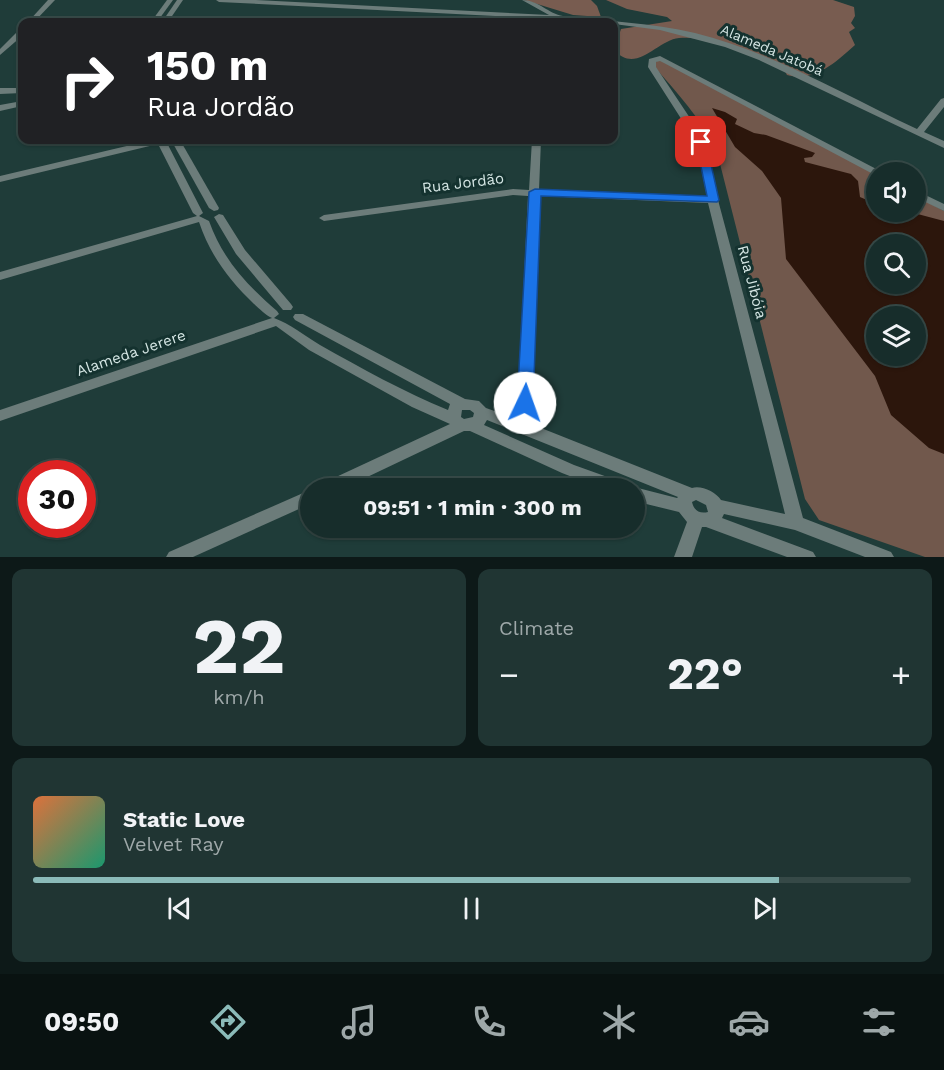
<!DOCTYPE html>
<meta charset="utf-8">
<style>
body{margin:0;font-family:"Work Sans",sans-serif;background:#203533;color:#f1f3f6;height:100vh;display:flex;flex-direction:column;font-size:22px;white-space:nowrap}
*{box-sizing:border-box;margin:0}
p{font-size:20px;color:#9ea8a9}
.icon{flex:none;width:33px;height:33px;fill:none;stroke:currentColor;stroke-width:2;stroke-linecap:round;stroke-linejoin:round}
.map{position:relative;height:557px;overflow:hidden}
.sheet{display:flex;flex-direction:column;gap:12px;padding:12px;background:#0d1918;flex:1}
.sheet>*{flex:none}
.top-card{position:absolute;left:18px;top:18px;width:600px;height:126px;border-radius:12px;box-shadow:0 2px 4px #0004,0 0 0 2px #364947;background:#202124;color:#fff;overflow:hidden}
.tools{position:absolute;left:866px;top:162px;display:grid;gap:12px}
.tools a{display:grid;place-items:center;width:60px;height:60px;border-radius:50%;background:#172d2b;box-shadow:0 2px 4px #0004,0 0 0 2px #364947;font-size:30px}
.speed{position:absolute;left:18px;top:460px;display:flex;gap:12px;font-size:30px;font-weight:700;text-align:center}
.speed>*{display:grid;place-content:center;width:78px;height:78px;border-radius:50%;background:#172d2b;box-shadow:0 2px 4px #0004,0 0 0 2px #364947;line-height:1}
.speed .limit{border:9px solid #d22;background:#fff;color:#111}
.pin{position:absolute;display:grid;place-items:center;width:51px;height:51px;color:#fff;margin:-26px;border-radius:12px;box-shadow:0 3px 9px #0006}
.me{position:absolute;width:66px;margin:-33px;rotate:3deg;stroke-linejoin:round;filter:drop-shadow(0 0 4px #0008)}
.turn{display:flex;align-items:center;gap:21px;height:126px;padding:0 30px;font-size:27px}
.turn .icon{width:78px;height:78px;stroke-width:2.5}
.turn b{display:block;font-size:42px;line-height:51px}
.big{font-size:45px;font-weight:700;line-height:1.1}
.sheet .tile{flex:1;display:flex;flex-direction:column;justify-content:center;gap:9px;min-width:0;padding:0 21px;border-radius:12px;background:#203533}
.sheet .dial{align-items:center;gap:0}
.dial b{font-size:78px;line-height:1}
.song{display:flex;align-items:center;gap:18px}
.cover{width:72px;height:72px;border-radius:9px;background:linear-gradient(135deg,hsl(20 70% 55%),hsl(160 70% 35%))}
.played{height:6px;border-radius:3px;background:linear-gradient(90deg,#8bbbb9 85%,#364947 85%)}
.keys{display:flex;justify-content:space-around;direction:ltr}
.heat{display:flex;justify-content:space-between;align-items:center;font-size:33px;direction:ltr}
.sheet .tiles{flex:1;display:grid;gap:12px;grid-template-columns:1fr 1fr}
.tile:last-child{grid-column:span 2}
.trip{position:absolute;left:300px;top:478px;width:345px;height:60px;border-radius:30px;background:#172d2b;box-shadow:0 2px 4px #0004,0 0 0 2px #364947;font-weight:700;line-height:60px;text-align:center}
.tab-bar{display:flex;height:96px;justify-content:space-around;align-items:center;background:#091211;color:#9ea8a9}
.tab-bar .icon{width:42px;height:42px}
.tab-bar .current{color:#8bbbb9}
.tab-bar b{font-size:27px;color:#f1f3f6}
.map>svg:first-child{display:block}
.green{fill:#71584c;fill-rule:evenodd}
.forest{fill:#785c50}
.water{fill:#2c160c;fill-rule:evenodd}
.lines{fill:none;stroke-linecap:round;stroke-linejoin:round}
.minor{fill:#6c7c7a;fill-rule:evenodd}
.route{fill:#1a73e8;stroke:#114b97;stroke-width:1.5}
.labels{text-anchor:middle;stroke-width:6;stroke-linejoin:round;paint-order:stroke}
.far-street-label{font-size:14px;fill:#d5e6e4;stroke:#14322f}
.street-label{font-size:15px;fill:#d5e6e4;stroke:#14322f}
</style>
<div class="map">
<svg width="944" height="557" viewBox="0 0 944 557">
<rect width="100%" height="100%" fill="#1f3c39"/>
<!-- green -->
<path class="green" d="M657 61H662L876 174V212H915V195L944 211V557H925L819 520 805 499 717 152C702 119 676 92 653 65ZM876 244H915V284H876ZM876 316H915V356H876Z"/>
<!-- forest -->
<g class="forest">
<polygon points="524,0 591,0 597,6 601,17 573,15"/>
<path d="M606 0H833L854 7 855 16 851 23 855 28 849 32 855 45C836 62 814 83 787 75L782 66C750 55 713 35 679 38 657 40 635 76 614 49L618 41 614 37 619 35 621 29 672 21 667 17 627 9Z"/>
</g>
<!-- water -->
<path class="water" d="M712 108 725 112 737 119 735 124 754 133 766 135 815 153 812 157 804 158 805 162 851 174 858 181 860 197 876 204V212H910L944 221V454L929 448 891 415 875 376 786 259 781 198 762 171 735 147ZM876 244H915V284H876ZM876 316H915V356H876Z"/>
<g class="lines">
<!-- minor -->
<g class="minor">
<polygon points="48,0 55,0 34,22 28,22"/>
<polygon points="167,0 173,0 157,22 151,22"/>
<polygon points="177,0 183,0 168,22 162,22"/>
<path d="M216 0H256L549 15 522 0C538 0 549 14 563 16 607 21 651 23 695 33 772 52 845 95 917 129L941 99 944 98V107L924 132 944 141V148L759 60 725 47 660 30 614 24V22L219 2Z"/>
<polygon points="19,30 22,30 22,36 0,55 0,49"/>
<path d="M660 56 882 172 873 174 664 63 660 61 656 62V67L706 142 718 200 803 518 891 552 894 557H865L795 530 724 514 722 518 813 552 816 557H787L706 527H702L692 557H674L687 522 679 512 634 501V489H629L634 487 677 498 678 497 487 420 484 425 574 465 627 484 629 489H603L562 473 470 431H464L342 489H319L321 484 450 424 412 407 309 350 276 326 0 421V410L272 318C265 315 260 309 254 304 229 280 210 255 199 222L0 280V272L197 216 193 213 158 144 0 182V176L152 140H161L167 143 203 213 199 216 209 221C223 260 247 285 277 311L279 314 274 318C290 324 304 335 320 345 361 368 404 392 448 410L450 404 295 320 293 317 295 314H303L465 399 479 401 486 408 517 419 528 196 513 195 324 221 319 218 324 215 513 189 529 190 532 140H541L539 190 707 197 696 142 648 67 649 59ZM539 196 708 203 785 514 721 500C716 492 701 485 692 488L531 424ZM462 410H470L474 413 473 417 464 419 461 417ZM696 500 706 505 708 512C700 514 694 511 692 502Z"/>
<polygon points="0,88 22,88 22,93 0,94"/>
<polygon points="22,101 22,106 0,111 0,105"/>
<polygon points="171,140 180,140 219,208 218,210 214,211 209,208"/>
<polygon points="915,190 944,204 944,211 915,197"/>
<polygon points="219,214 223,215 245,250 291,304 293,307 291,310 283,310 236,254 214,217"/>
<polygon points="310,490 310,504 193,557 166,557 169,552"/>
</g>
</g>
<!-- route -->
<polygon class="route" points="697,139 701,139 706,142 719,200 717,202 541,196 533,403 530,408 519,408 517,403 529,192 535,189 707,196 696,142"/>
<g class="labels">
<!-- far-street labels -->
<g class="far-street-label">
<text transform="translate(772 50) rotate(23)" y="5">Alameda Jatobá</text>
</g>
<!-- street labels -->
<g class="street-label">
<text transform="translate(463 183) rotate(-7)" y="5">Rua Jordão</text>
<text transform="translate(752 282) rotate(75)" y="5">Rua Jibóia</text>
<text transform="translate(131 353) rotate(-19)" y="5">Alameda Jerere</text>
</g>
</g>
</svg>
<div class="tools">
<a><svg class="icon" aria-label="sound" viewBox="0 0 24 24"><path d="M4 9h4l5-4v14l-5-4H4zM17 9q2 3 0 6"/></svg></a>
<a><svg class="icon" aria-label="search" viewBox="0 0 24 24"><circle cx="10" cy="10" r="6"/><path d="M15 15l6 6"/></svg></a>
<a><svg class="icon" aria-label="layers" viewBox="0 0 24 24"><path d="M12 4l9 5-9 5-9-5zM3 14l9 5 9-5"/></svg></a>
</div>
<div class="speed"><div class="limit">30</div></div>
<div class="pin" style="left:701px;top:142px;background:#d93025"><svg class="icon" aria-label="arrive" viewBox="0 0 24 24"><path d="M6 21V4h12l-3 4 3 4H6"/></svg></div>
<svg class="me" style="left:525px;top:403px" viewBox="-20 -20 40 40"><circle r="19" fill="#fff"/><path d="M0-13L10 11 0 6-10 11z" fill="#1a73e8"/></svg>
<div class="trip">09:51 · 1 min · 300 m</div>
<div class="top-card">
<div class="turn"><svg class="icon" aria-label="right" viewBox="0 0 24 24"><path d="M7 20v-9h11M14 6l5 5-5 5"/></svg><div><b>150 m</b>Rua Jordão</div></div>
</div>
</div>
<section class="sheet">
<div class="tiles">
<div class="tile dial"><b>22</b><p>km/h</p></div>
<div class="tile"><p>Climate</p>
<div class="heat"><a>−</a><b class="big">22°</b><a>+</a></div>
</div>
<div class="tile">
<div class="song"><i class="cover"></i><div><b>Static Love</b><p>Velvet Ray</p></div></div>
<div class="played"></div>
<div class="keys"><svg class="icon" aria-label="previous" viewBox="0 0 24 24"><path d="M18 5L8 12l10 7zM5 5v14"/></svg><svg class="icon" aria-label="pause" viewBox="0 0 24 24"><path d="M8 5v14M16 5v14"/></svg><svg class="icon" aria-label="next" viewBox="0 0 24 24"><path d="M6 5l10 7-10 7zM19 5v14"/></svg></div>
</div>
</div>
</section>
<nav class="tab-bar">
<b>09:50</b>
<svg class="icon current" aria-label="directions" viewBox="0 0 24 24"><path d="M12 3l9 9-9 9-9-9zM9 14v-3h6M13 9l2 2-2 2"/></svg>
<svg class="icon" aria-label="music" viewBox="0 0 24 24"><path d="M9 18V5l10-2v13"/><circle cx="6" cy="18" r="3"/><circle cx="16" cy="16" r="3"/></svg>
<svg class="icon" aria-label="phone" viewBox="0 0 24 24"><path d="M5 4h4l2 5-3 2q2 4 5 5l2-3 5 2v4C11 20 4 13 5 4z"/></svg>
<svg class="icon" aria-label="climate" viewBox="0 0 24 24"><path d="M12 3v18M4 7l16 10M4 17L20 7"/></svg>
<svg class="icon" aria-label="car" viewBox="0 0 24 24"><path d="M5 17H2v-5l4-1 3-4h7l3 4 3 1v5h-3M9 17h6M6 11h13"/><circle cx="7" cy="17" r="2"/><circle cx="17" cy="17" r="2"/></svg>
<svg class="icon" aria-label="filters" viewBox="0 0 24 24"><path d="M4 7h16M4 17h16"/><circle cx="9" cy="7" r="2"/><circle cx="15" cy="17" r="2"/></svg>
</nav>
